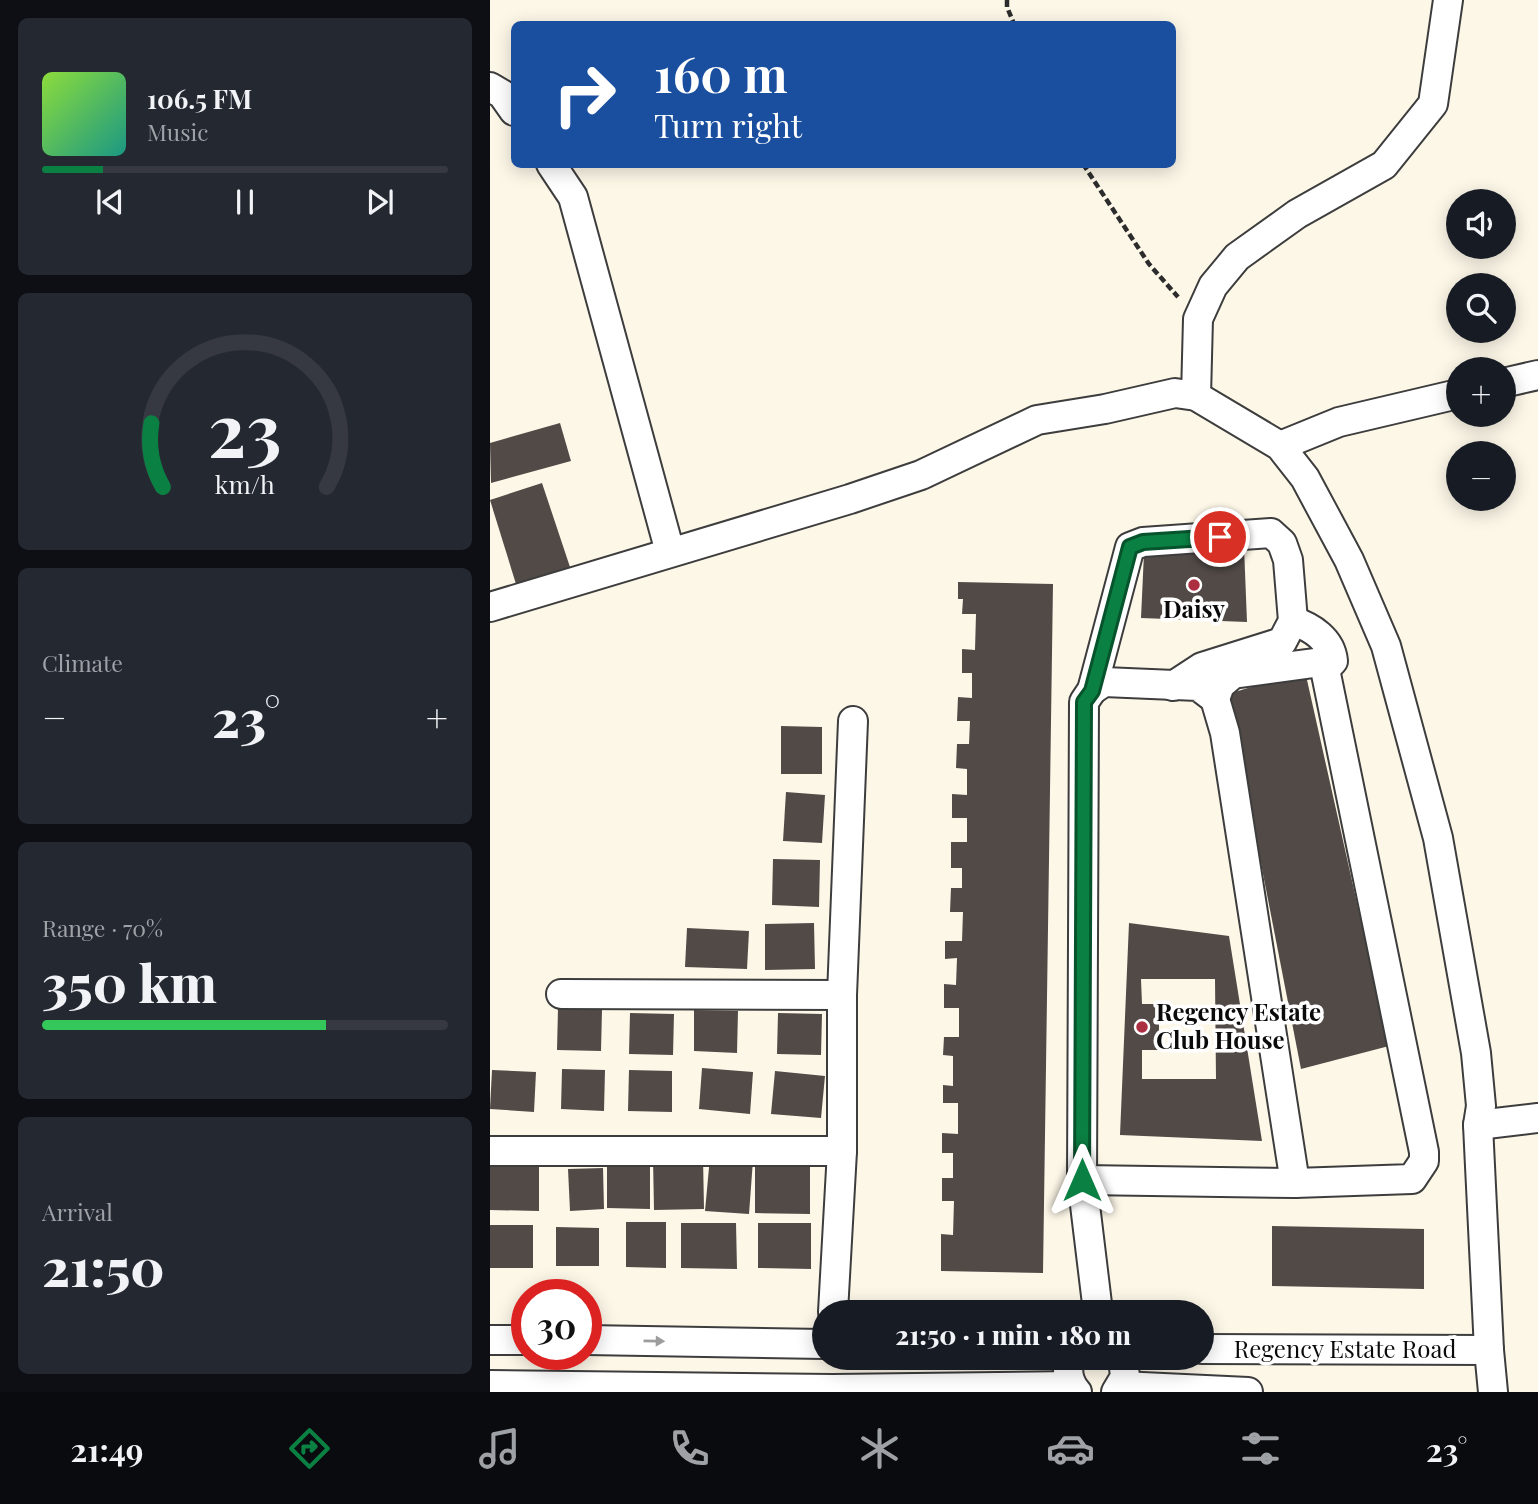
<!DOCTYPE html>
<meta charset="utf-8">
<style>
body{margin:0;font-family:"Playfair Display",serif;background:#242831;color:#f1f3f6;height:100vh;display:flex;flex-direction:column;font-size:26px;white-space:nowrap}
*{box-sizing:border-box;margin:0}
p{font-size:23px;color:#9ea1a6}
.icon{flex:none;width:38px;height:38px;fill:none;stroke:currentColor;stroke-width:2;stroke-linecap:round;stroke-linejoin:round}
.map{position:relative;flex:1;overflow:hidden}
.drawer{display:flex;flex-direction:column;gap:18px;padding:18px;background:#0d0f14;width:490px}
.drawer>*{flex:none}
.top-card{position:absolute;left:21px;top:21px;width:665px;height:147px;border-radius:10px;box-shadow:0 4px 18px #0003;background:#1a4fa0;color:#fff;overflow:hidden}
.tools{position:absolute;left:956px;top:189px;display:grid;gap:14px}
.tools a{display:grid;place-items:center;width:70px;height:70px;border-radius:50%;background:#171b24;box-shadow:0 4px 18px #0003;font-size:35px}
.speed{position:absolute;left:21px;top:1279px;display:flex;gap:14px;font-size:35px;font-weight:700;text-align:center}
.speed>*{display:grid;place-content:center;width:91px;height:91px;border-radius:50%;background:#171b24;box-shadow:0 4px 18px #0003;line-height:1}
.speed .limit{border:10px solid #d22;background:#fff;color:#111}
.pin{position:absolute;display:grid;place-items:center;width:60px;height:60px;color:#fff;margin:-30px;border:4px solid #fff;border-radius:50%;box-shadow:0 2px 7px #0007}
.me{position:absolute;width:77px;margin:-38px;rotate:0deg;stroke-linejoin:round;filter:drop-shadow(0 0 5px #0008)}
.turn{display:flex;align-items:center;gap:24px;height:147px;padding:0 28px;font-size:32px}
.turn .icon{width:91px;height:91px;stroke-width:2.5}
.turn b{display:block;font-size:49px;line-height:60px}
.big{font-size:52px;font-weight:800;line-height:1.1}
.drawer .card{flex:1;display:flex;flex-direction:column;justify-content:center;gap:10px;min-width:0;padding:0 24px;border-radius:10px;background:#242831}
.drawer .dial{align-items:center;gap:0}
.dial svg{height:182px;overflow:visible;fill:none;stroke:#363941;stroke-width:7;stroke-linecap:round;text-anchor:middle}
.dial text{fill:#f1f3f6;stroke:none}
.song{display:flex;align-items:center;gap:21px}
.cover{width:84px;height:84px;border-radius:10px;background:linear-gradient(135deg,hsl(90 70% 55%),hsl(170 70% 35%))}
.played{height:7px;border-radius:4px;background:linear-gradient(90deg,#0b8043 15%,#363941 15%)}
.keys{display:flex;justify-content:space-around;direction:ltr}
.heat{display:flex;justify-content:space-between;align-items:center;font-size:38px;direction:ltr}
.charge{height:10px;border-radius:5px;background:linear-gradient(90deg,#34c759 70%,#363941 0)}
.trip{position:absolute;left:322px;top:1300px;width:402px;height:70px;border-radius:35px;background:#171b24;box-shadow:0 4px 18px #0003;font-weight:800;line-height:70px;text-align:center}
.dock{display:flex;height:112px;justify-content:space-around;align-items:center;background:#090b0e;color:#9ea1a6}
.dock .icon{width:49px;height:49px}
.dock .current{color:#0b8043}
.dock b{font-size:32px;color:#f1f3f6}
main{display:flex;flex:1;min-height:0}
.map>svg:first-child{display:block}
.building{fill:#514a47;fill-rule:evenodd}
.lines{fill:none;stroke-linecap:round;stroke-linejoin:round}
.street-casing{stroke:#3d3d3d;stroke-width:32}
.path{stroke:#2c2c2c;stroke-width:4.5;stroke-dasharray:7 3.5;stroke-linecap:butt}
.street{stroke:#fff;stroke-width:28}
.oneway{fill:#9d9d9d}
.route-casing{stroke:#07532c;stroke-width:18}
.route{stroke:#0b8043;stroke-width:12}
.poi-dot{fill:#ac2f41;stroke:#fff;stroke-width:2.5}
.labels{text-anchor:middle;stroke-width:7;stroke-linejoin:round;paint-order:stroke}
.poi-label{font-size:24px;font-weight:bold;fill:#0a0a0a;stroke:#fff}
.street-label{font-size:24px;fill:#0a0a0a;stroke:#fff}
</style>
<main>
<section class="drawer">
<div class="card">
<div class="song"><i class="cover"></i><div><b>106.5 FM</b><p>Music</p></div></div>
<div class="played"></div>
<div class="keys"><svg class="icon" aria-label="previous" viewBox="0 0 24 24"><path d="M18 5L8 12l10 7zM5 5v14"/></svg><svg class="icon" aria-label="pause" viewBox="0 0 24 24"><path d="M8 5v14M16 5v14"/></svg><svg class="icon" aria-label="next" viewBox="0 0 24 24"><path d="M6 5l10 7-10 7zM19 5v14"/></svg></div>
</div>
<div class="card dial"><svg viewBox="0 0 100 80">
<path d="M14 69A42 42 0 1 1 86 69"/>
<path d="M14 69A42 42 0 0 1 9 41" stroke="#0b8043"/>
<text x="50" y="56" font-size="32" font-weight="700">23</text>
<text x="50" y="72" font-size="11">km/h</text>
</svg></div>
<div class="card"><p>Climate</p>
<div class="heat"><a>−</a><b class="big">23°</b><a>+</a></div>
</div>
<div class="card"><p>Range · 70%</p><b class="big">350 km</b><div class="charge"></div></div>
<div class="card"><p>Arrival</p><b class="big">21:50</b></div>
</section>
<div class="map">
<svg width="1048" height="1392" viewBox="0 0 1048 1392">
<rect width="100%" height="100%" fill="#fdf7e8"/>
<!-- building -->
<g class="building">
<polygon points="70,423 81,461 1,483 0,443"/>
<polygon points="52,483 80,567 26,584 0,500"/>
<polygon points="754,547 757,622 651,618 654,553"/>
<polygon points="468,582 563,584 553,1273 451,1271 451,1234 463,1235 464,1201 452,1201 452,1178 463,1178 463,1153 452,1153 452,1133 468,1134 468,1103 453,1103 453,1085 463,1086 463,1056 453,1055 454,1037 469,1037 469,1008 454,1008 454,984 466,985 467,958 455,959 455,941 472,941 473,912 460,912 461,888 472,888 472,868 461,868 461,842 477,842 477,818 462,818 462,794 477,795 477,769 466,768 467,744 479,744 480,721 467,721 468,697 482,698 482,673 472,673 472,649 485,650 486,614 472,614 473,599 468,599"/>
<polygon points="815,671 899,1046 811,1069 738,694"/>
<polygon points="291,726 332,727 332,774 291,774"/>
<polygon points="296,792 335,795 332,843 293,841"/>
<polygon points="283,859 330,860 329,907 282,905"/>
<polygon points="324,923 325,969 275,970 275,924"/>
<path d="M639 923 739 936 772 1141 630 1135ZM651 979H725L726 1079H652V1050H669V1004H652Z"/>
<polygon points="197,928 259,931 257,969 195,967"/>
<polygon points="68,1009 112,1010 111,1051 67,1050"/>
<polygon points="204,1010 248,1011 247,1053 204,1051"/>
<polygon points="140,1013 184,1014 183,1055 139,1054"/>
<polygon points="288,1013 332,1014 331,1055 287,1054"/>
<polygon points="212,1068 263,1072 260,1114 209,1109"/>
<polygon points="72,1069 115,1070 114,1111 71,1109"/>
<polygon points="2,1070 46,1072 44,1112 0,1109"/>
<polygon points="139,1070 182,1071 182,1112 138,1111"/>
<polygon points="285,1071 335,1076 331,1118 281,1114"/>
<polygon points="117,1157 160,1157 160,1209 117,1208"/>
<polygon points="213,1157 214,1209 164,1210 163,1158"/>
<polygon points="220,1157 263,1160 259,1214 215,1211"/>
<polygon points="0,1159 49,1160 49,1211 0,1210"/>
<polygon points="265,1165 320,1165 320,1214 265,1213"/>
<polygon points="113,1168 114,1209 80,1211 78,1169"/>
<polygon points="136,1222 176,1222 176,1268 136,1267"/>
<polygon points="191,1223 246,1223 247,1269 191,1268"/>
<polygon points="268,1223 321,1223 321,1269 268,1268"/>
<rect x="0" y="1225" width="43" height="43"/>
<polygon points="782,1226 934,1229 934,1289 782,1286"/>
<polygon points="66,1227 109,1228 109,1266 66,1266"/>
</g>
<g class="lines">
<!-- street casing -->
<g class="street-casing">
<g id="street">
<polyline points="0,87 12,94 24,111"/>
<polyline points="61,164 83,197 180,552"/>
<polyline points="1013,383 1048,375"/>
<polyline points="706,396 708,319 723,286 747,257 807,214 894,165 943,104 958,0"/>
<polyline points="790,446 849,422 968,394"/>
<polyline points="0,607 360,499 431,475 547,420 615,409 685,393 706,396 790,446 815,478 859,560 896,646 948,838 986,1053 991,1106 988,1125 999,1350 1003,1392"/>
<path d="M803 621C821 627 841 639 843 661L835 669"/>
<polyline points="602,690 614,682 708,686 725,699 735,733 805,1183"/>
<polyline points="71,994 352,995"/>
<polyline points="988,1125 1048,1118"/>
<polyline points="0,1151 352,1151"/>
<polyline points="592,1180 805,1183 922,1179 934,1161 934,1152 835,669 831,664 824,663 743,674 730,685 725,699"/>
<polyline points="343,1312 352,1151 352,995 363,721"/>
<polyline points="608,1312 592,1180 594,702 602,690 640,547 653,542 781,533 792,543 798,560 803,621 792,642 712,667 683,686"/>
<polyline points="0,1340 37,1340"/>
<polyline points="96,1340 334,1344"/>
<polyline points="712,1349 999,1350"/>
<path d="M580 1358C576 1371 578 1382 587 1392"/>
<polyline points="0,1385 343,1389 582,1386"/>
<polyline points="631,1386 758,1392"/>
<polyline points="626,1392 635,1377 633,1358"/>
</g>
</g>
<!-- path -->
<g class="path">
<polyline points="517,0 517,7 524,24"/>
<polyline points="593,164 659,264 688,297"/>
</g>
<!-- street -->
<use href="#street" class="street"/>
</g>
<!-- one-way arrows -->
<defs><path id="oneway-solid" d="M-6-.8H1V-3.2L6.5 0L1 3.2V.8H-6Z" transform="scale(1.75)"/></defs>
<use class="oneway" href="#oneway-solid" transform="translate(164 1341) rotate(1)"/>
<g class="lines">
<!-- route casing -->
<g class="route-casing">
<polyline id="route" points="592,1180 594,702 602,691 640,547 653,542 730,537"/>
</g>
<!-- route -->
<use href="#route" class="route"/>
</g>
<!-- markers -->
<g class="poi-dot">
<circle cx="704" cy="585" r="7"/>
<circle cx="652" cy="1027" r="7"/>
</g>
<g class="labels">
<!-- poi labels -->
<g class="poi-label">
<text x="704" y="618">Daisy</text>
<text x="666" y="1021" text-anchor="start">Regency Estate<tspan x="666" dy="28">Club House</tspan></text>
</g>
<!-- street labels -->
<g class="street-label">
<text x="855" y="1358">Regency Estate Road</text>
</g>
</g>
</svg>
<div class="tools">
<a><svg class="icon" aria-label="sound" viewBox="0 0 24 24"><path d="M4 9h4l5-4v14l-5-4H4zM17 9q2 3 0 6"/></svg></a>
<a><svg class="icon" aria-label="search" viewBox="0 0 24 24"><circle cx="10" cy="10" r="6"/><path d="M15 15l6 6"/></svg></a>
<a>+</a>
<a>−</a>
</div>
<div class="speed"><div class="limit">30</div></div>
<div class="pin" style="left:730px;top:537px;background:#d93025"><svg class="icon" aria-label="arrive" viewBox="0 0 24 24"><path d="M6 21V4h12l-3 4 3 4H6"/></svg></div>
<svg class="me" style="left:592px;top:1180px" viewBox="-20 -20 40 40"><path d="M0-17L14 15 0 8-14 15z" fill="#0b8043" stroke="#fff" stroke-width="4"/></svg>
<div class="trip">21:50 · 1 min · 180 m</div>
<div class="top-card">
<div class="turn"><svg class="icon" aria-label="right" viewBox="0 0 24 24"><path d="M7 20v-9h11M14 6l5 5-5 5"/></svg><div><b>160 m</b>Turn right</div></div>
</div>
</div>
</main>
<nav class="dock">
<b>21:49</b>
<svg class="icon current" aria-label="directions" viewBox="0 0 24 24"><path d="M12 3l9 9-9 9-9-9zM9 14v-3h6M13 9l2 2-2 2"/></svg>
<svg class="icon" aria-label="music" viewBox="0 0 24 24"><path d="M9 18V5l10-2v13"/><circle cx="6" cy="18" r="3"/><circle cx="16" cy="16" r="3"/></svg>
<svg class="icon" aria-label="phone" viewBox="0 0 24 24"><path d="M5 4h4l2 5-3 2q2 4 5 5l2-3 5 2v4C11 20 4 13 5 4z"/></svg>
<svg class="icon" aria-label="climate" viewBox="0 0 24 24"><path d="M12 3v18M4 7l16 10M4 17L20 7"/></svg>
<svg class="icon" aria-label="car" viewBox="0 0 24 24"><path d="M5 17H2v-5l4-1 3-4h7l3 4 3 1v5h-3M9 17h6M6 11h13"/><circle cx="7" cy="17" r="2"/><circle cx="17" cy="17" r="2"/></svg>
<svg class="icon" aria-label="filters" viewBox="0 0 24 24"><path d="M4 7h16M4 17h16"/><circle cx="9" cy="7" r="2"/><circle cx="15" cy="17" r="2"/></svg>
<b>23°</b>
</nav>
